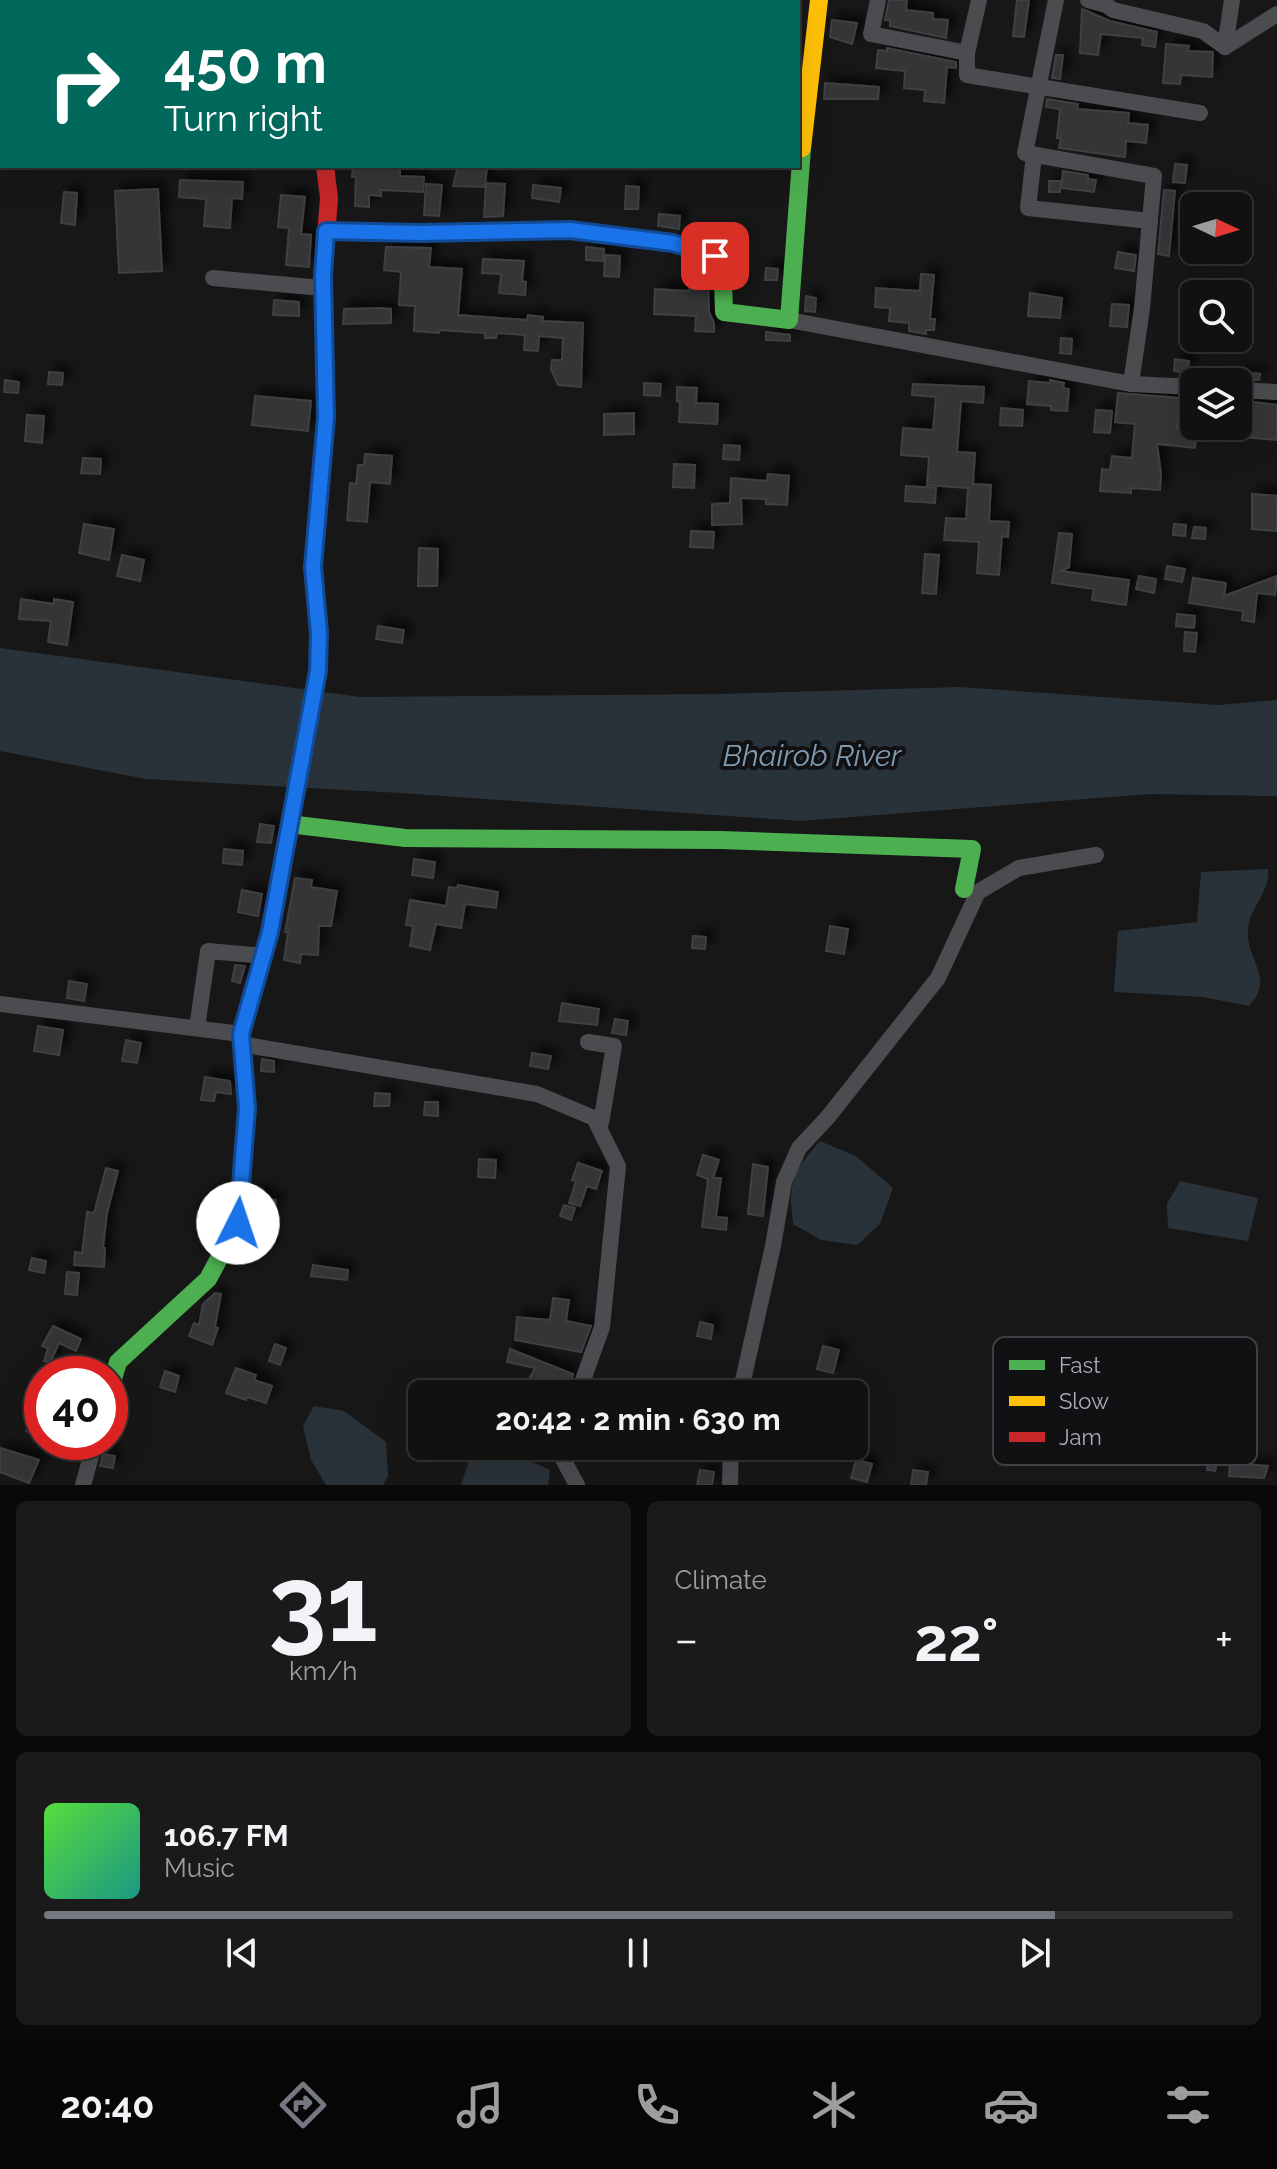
<!DOCTYPE html>
<meta charset="utf-8">
<style>
body{margin:0;font-family:Raleway,sans-serif;background:#1a1a1a;color:#f1f3f6;height:100vh;display:flex;flex-direction:column;font-size:30px;white-space:nowrap}
*{box-sizing:border-box;margin:0}
p{font-size:26px;color:#9c9d9f}
.icon{flex:none;width:44px;height:44px;fill:none;stroke:currentColor;stroke-width:2;stroke-linecap:round;stroke-linejoin:round}
.map{position:relative;height:1485px;overflow:hidden}
.panel{display:flex;flex-direction:column;gap:16px;padding:16px;background:#090909;flex:1}
.panel>*{flex:none}
.banner{position:absolute;left:0px;top:0px;width:800px;height:168px;box-shadow:0 8px 32px #0002,0 0 0 2px #303131;background:#00695c;color:#fff;overflow:hidden}
.needle{width:52px;rotate:94deg}
.controls{position:absolute;left:1180px;top:192px;display:grid;gap:16px}
.controls a{display:grid;place-items:center;width:72px;height:72px;border-radius:12px;background:#111;box-shadow:0 8px 32px #0002,0 0 0 2px #303131;font-size:40px}
.speed{position:absolute;left:24px;top:1356px;display:flex;gap:16px;font-size:40px;font-weight:700;text-align:center}
.speed>*{display:grid;place-content:center;width:104px;height:104px;border-radius:50%;background:#111;box-shadow:0 8px 32px #0002,0 0 0 2px #303131;line-height:1}
.speed .limit{border:12px solid #d22;background:#fff;color:#111}
.pin{position:absolute;display:grid;place-items:center;width:68px;height:68px;color:#fff;margin:-34px;border-radius:16px;box-shadow:0 4px 12px #0006}
.me{position:absolute;width:88px;margin:-44px;rotate:4deg;stroke-linejoin:round;filter:drop-shadow(0 0 6px #0008)}
.turn{display:flex;align-items:center;gap:28px;height:168px;padding:0 32px;font-size:36px}
.turn .icon{width:104px;height:104px;stroke-width:2.5}
.turn b{display:block;font-size:56px;line-height:68px}
.big{font-size:60px;font-weight:700;line-height:1.1}
.panel .widget{flex:1;display:flex;flex-direction:column;justify-content:center;gap:12px;min-width:0;padding:0 28px;border-radius:12px;background:#1a1a1a}
.panel .dial{align-items:center;gap:0}
.dial b{font-size:104px;line-height:1}
.song{display:flex;align-items:center;gap:24px}
.cover{width:96px;height:96px;border-radius:12px;background:linear-gradient(135deg,hsl(110 70% 55%),hsl(170 70% 35%))}
.played{height:8px;border-radius:4px;background:linear-gradient(90deg,#757880 85%,#303131 85%)}
.keys{display:flex;justify-content:space-around;direction:ltr}
.heat{display:flex;justify-content:space-between;align-items:center;font-size:44px;direction:ltr}
.panel .tiles{flex:1;display:grid;gap:16px;grid-template-columns:1fr 1fr}
.widget:last-child{grid-column:span 2}
.trip{position:absolute;left:408px;top:1380px;width:460px;height:80px;border-radius:12px;background:#111;box-shadow:0 8px 32px #0002,0 0 0 2px #303131;font-weight:700;line-height:80px;text-align:center}
.menu{display:flex;height:128px;justify-content:space-around;align-items:center;background:#070707;color:#9c9d9f}
.menu .icon{width:56px;height:56px}
.menu .selected{color:#757880}
.menu b{font-size:36px;color:#f1f3f6}
.map>svg:first-child{display:block}
.water{fill:#2a3239}
.building{fill:#343537;stroke:#3f4043;stroke-width:2;filter:url(#shadow)}
.lines{fill:none;stroke-linecap:round;stroke-linejoin:round}
.street{stroke:#4b4c50;stroke-width:16}
.fast{stroke:#4caf50;stroke-width:18}
.slow{stroke:#ffc107;stroke-width:18}
.jam{stroke:#c62828;stroke-width:18}
.route-casing{stroke:#114b97;stroke-width:20}
.route{stroke:#1a73e8;stroke-width:14}
.labels{text-anchor:middle;stroke-width:8;stroke-linejoin:round;paint-order:stroke}
.water-label{font-size:30px;font-style:italic;fill:#7f9bb3;stroke:#111113}
.key{fill:#111113;stroke:#3e4045;stroke-width:2}
.key-label{font-size:22px;fill:#a8adb8}
</style>
<div class="map">
<svg width="1277" height="1485" viewBox="0 0 1277 1485">
<defs>
<filter id="shadow"><feDropShadow dx="7" dy="-7" stdDeviation="4" flood-color="#0009"/></filter>
</defs>
<rect width="100%" height="100%" fill="#171717"/>
<!-- water -->
<g class="water">
<polygon points="0,648 360,697 724,694 959,687 1218,705 1277,700 1277,796 1150,794 800,821 401,793 146,779 0,751"/>
<path d="M1268 869C1271 890 1250 907 1248 929 1245 960 1276 977 1249 1006L1203 997 1114 992 1118 931 1197 922 1201 872Z"/>
<path d="M820 1141 856 1156 893 1188 880 1224 857 1245 821 1240 793 1224C788 1182 792 1173 820 1141Z"/>
<polygon points="1180,1181 1258,1198 1248,1241 1168,1228 1167,1204"/>
<polygon points="314,1406 344,1411 386,1442 388,1476 383,1485 326,1485 311,1460 303,1426"/>
<polygon points="474,1446 512,1453 550,1470 548,1485 461,1485"/>
</g>
<!-- building -->
<g class="building">
<polygon points="889,0 907,0 906,10 933,13 933,19 948,20 946,38 890,26 890,20 885,20"/>
<polygon points="1017,0 1029,0 1024,37 1013,36"/>
<polygon points="1082,9 1110,21 1157,32 1155,47 1142,45 1143,38 1101,34 1098,55 1080,53"/>
<polygon points="832,20 857,23 852,44 830,37"/>
<polygon points="1166,44 1189,46 1188,51 1213,52 1212,77 1181,75 1180,84 1163,83"/>
<polygon points="887,48 956,62 956,68 947,67 944,103 924,101 925,90 904,88 905,71 876,68 878,50 887,51"/>
<polygon points="1056,55 1063,55 1060,79 1052,78"/>
<polygon points="825,83 879,87 878,99 824,99"/>
<polygon points="1047,99 1078,104 1077,109 1129,113 1128,123 1148,125 1146,143 1126,141 1125,157 1059,148 1061,138 1057,138 1060,109 1046,107"/>
<polygon points="1175,164 1187,165 1185,183 1173,182"/>
<polygon points="353,166 400,166 400,176 424,177 423,192 381,190 381,196 369,195 369,207 355,206 356,177 352,177"/>
<polygon points="458,166 487,166 485,187 453,186"/>
<polygon points="1063,171 1088,175 1088,179 1096,180 1094,192 1061,188"/>
<polygon points="180,180 243,182 242,199 232,198 230,228 204,226 206,199 179,197"/>
<polygon points="1049,181 1061,181 1060,192 1049,192"/>
<polygon points="486,183 505,184 503,216 484,217"/>
<polygon points="426,184 442,185 439,216 424,215"/>
<polygon points="533,185 561,188 559,202 532,198"/>
<polygon points="626,186 639,187 638,209 625,209"/>
<polygon points="158,189 162,271 119,273 115,191"/>
<polygon points="1164,190 1175,191 1169,256 1158,254"/>
<polygon points="64,192 77,193 75,225 61,223"/>
<polygon points="281,195 305,197 301,234 311,235 309,267 286,265 289,228 278,227"/>
<polygon points="659,214 680,216 679,229 658,226"/>
<polygon points="386,247 431,248 429,267 462,269 458,315 527,320 528,315 543,317 543,321 583,323 581,387 558,385 551,369 552,360 562,360 563,338 539,336 538,351 524,350 525,335 497,333 496,338 485,338 485,333 440,330 439,333 414,331 415,306 399,305 401,272 384,270"/>
<polygon points="586,247 604,249 603,261 586,260"/>
<polygon points="1118,252 1136,255 1134,271 1115,268"/>
<polygon points="605,255 620,256 619,277 604,276"/>
<polygon points="483,259 524,261 522,281 526,282 525,295 499,293 501,274 482,273"/>
<polygon points="690,264 703,268 708,284 709,312 714,323 714,332 695,331 696,316 654,314 655,289 689,291"/>
<polygon points="766,268 778,269 777,280 765,280"/>
<polygon points="921,274 934,275 930,319 935,319 934,330 926,330 926,334 909,331 909,323 889,321 890,308 875,307 876,288 920,291"/>
<polygon points="1030,293 1062,298 1060,318 1028,316"/>
<polygon points="806,296 816,298 815,312 805,311"/>
<polygon points="274,300 299,302 299,316 273,315"/>
<polygon points="1112,304 1129,305 1127,327 1110,326"/>
<polygon points="380,308 391,309 391,323 343,324 344,309"/>
<polygon points="766,332 790,335 790,341 766,340"/>
<polygon points="1061,338 1072,339 1071,354 1060,353"/>
<polygon points="1175,359 1189,361 1187,373 1174,371"/>
<polygon points="49,372 63,373 62,385 48,384"/>
<polygon points="1238,372 1260,374 1259,380 1238,379"/>
<polygon points="5,380 19,382 18,393 4,392"/>
<polygon points="1050,380 1064,383 1063,388 1069,389 1067,411 1051,410 1051,406 1027,404 1029,381 1050,383"/>
<polygon points="644,383 661,384 660,396 644,395"/>
<polygon points="913,384 984,387 983,403 961,401 957,452 975,453 973,484 991,485 989,521 1009,522 1008,537 1002,536 999,575 977,573 979,542 944,540 946,518 966,519 968,488 927,485 929,457 901,455 903,428 933,430 936,397 912,395"/>
<polygon points="677,387 697,388 696,403 718,404 717,424 679,422 680,402 677,401"/>
<polygon points="1118,393 1180,398 1177,429 1196,431 1195,448 1157,444 1161,474 1160,490 1131,488 1131,493 1100,491 1102,469 1110,470 1112,456 1132,458 1135,424 1115,422"/>
<polygon points="255,396 311,401 308,431 252,425"/>
<polygon points="1244,401 1277,405 1277,440 1242,437"/>
<polygon points="1001,408 1023,410 1022,426 1000,425"/>
<polygon points="1096,410 1112,411 1110,433 1094,432"/>
<polygon points="634,413 634,434 604,435 604,414"/>
<polygon points="27,415 44,416 42,443 25,441"/>
<polygon points="724,445 740,446 739,460 723,459"/>
<polygon points="365,454 392,456 390,484 370,482 367,522 347,520 350,483 356,484 358,465 364,465"/>
<polygon points="83,458 101,459 100,474 81,473"/>
<polygon points="674,464 695,465 694,488 673,487"/>
<polygon points="768,474 789,476 787,505 766,504 766,499 741,498 742,524 712,525 712,504 730,503 731,478 767,481"/>
<polygon points="906,486 936,488 935,503 905,501"/>
<polygon points="1252,494 1277,496 1277,531 1252,529"/>
<polygon points="84,524 114,529 109,560 79,553"/>
<polygon points="1174,524 1186,525 1185,536 1173,535"/>
<polygon points="1194,527 1206,528 1205,539 1192,538"/>
<polygon points="691,531 714,532 713,548 690,547"/>
<polygon points="1059,533 1072,534 1069,567 1061,571 1129,580 1126,605 1092,600 1094,589 1052,583"/>
<polygon points="419,548 438,549 437,586 418,586"/>
<polygon points="925,554 939,555 936,594 922,593"/>
<polygon points="122,555 144,560 140,581 117,576"/>
<polygon points="1167,566 1185,569 1182,582 1165,579"/>
<polygon points="1139,576 1156,579 1154,593 1136,589"/>
<polygon points="1277,576 1275,595 1257,593 1254,622 1242,620 1243,611 1189,603 1193,578 1226,583 1224,596"/>
<polygon points="21,599 54,604 54,599 73,602 67,645 48,642 51,621 19,619"/>
<polygon points="1177,614 1195,616 1194,628 1176,626"/>
<polygon points="378,626 404,630 402,643 376,639"/>
<polygon points="1185,632 1197,633 1195,652 1184,651"/>
<polygon points="260,824 274,826 271,843 257,842"/>
<polygon points="224,849 243,851 242,865 223,863"/>
<polygon points="414,859 435,862 433,878 412,875"/>
<polygon points="295,878 312,880 311,887 337,891 331,926 319,926 318,955 301,954 300,963 284,960 288,932 285,932"/>
<polygon points="458,885 498,892 496,908 465,904 461,928 436,924 430,950 410,946 413,926 406,925 410,900 446,906 449,887 457,888"/>
<polygon points="242,890 262,894 258,916 238,912"/>
<polygon points="830,926 848,929 844,954 826,951"/>
<polygon points="693,936 706,937 705,949 692,948"/>
<polygon points="235,965 245,966 240,983 232,981"/>
<polygon points="69,981 87,984 84,1001 67,998"/>
<polygon points="562,1003 599,1009 597,1025 559,1021"/>
<polygon points="615,1019 628,1021 626,1035 612,1033"/>
<polygon points="38,1026 63,1030 59,1055 34,1051"/>
<polygon points="126,1040 141,1043 137,1063 122,1061"/>
<polygon points="532,1053 551,1056 548,1069 530,1066"/>
<polygon points="262,1059 274,1061 274,1072 261,1071"/>
<polygon points="205,1077 230,1081 231,1094 216,1092 214,1101 201,1100"/>
<polygon points="375,1093 390,1094 389,1106 374,1106"/>
<polygon points="425,1102 438,1102 438,1116 424,1115"/>
<polygon points="703,1155 719,1160 713,1178 721,1178 716,1217 727,1218 726,1230 702,1227 708,1179 697,1175"/>
<polygon points="479,1159 496,1160 495,1178 478,1177"/>
<polygon points="578,1163 602,1171 596,1189 587,1186 580,1206 569,1203 576,1181 572,1180"/>
<polygon points="753,1164 768,1167 763,1216 748,1214"/>
<polygon points="106,1168 118,1171 107,1213 103,1248 105,1248 104,1267 74,1265 75,1252 82,1253 87,1212 94,1213"/>
<polygon points="256,1192 266,1194 265,1199 276,1200 275,1213 259,1211 257,1224 253,1223"/>
<polygon points="564,1205 575,1208 571,1220 560,1216"/>
<polygon points="253,1236 268,1239 266,1251 251,1248"/>
<polygon points="32,1258 46,1261 44,1273 29,1270"/>
<polygon points="313,1265 348,1270 347,1280 311,1276"/>
<polygon points="67,1272 79,1273 77,1295 65,1294"/>
<polygon points="215,1293 221,1294 215,1327 218,1328 212,1345 189,1336 194,1323 199,1325 203,1304"/>
<polygon points="553,1298 569,1300 566,1321 591,1326 581,1352 515,1340 517,1317 550,1320"/>
<polygon points="700,1322 713,1325 711,1339 697,1336"/>
<polygon points="53,1326 81,1339 76,1351 59,1343 50,1363 44,1361 48,1348 42,1346"/>
<polygon points="275,1344 286,1348 280,1365 269,1361"/>
<polygon points="823,1346 839,1350 833,1373 817,1369"/>
<polygon points="510,1349 573,1374 567,1394 529,1379 535,1368 507,1362"/>
<polygon points="236,1368 256,1375 254,1380 272,1386 266,1403 247,1397 246,1400 226,1393"/>
<polygon points="165,1371 179,1376 175,1392 160,1387"/>
<polygon points="42,1397 42,1439 26,1431"/>
<polygon points="1211,1436 1223,1438 1215,1471 1207,1470"/>
<polygon points="0,1448 39,1460 29,1483 0,1472"/>
<polygon points="103,1454 115,1456 113,1468 100,1466"/>
<polygon points="856,1460 872,1464 867,1482 851,1478"/>
<polygon points="1230,1463 1268,1466 1264,1478 1229,1476"/>
<polygon points="700,1470 714,1472 712,1485 697,1485"/>
<polygon points="913,1470 928,1472 926,1485 911,1485"/>
</g>
<g class="lines">
<!-- street -->
<g class="street">
<polyline points="271,0 272,2"/>
<polyline points="878,0 871,34 967,53"/>
<polyline points="979,0 967,53 967,75 1200,113"/>
<polyline points="1056,0 1025,153 1154,176 1142,308 1131,384"/>
<polyline points="1088,0 1106,5 1113,10 1203,31 1225,47 1277,14"/>
<polyline points="1225,47 1232,0"/>
<polyline points="1034,155 1028,208 1150,221"/>
<polyline points="213,278 311,287"/>
<polyline points="789,320 1131,384 1194,387"/>
<polyline points="1238,390 1277,392"/>
<polyline points="0,1004 241,1034"/>
<polyline points="197,1028 208,951 264,956"/>
<polyline points="588,1042 614,1046 601,1123"/>
<polyline points="252,1046 537,1094 594,1118 618,1166 602,1327 578,1394"/>
<polyline points="740,1394 773,1246 784,1182 799,1148 828,1117 938,978 978,892 1019,868 1096,855"/>
<polyline points="560,1446 558,1450 577,1485"/>
<polyline points="83,1485 95,1442"/>
<polyline points="730,1485 731,1446"/>
</g>
<!-- fast -->
<g class="fast">
<polyline points="645,240 673,243 715,256 723,281 724,312 789,320 802,148"/>
<polyline points="289,824 405,838 721,840 972,849 964,889"/>
<polyline points="110,1389 118,1362 208,1279 238,1223 247,1108 241,1034 270,932 282,865"/>
</g>
<!-- slow -->
<g class="slow">
<polyline points="802,148 819,0"/>
<polyline points="282,865 318,671 319,633 313,567 319,499"/>
</g>
<!-- jam -->
<g class="jam">
<polyline points="326,231 420,233 570,230 645,240"/>
<polyline points="319,499 326,417 323,276 329,198 325,166"/>
</g>
</g>
<g class="lines">
<!-- route casing -->
<g class="route-casing">
<polyline id="route" points="238,1223 247,1108 241,1034 270,932 318,671 319,633 313,567 326,417 323,276 326,231 420,233 570,230 673,243 715,256"/>
</g>
<!-- route -->
<use href="#route" class="route"/>
</g>
<g class="labels">
<!-- water labels -->
<g class="water-label">
<text x="812" y="766">Bhairob River</text>
</g>
</g>
<!-- legend -->
<rect x="993" y="1337" width="264" height="128" rx="12" class="key"/>
<rect x="1009" y="1360" width="36" height="10" fill="#4caf50"/>
<rect x="1009" y="1396" width="36" height="10" fill="#ffc107"/>
<rect x="1009" y="1432" width="36" height="10" fill="#c62828"/>
<g class="key-label">
<text x="1059" y="1373">Fast</text>
<text x="1059" y="1409">Slow</text>
<text x="1059" y="1445">Jam</text>
</g>
</svg>
<div class="controls">
<a><svg class="needle" viewBox="-14 -14 28 28"><path d="M0-13l5 13h-10z" fill="#e53935"/><path d="M0 13l5-13h-10z" fill="#9c9d9f"/></svg></a>
<a><svg class="icon" aria-label="search" viewBox="0 0 24 24"><circle cx="10" cy="10" r="6"/><path d="M15 15l6 6"/></svg></a>
<a><svg class="icon" aria-label="layers" viewBox="0 0 24 24"><path d="M12 4l9 5-9 5-9-5zM3 14l9 5 9-5"/></svg></a>
</div>
<div class="speed"><div class="limit">40</div></div>
<div class="pin" style="left:715px;top:256px;background:#d93025"><svg class="icon" aria-label="arrive" viewBox="0 0 24 24"><path d="M6 21V4h12l-3 4 3 4H6"/></svg></div>
<svg class="me" style="left:238px;top:1223px" viewBox="-20 -20 40 40"><circle r="19" fill="#fff"/><path d="M0-13L10 11 0 6-10 11z" fill="#1a73e8"/></svg>
<div class="trip">20:42 · 2 min · 630 m</div>
<div class="banner">
<div class="turn"><svg class="icon" aria-label="right" viewBox="0 0 24 24"><path d="M7 20v-9h11M14 6l5 5-5 5"/></svg><div><b>450 m</b>Turn right</div></div>
</div>
</div>
<section class="panel">
<div class="tiles">
<div class="widget dial"><b>31</b><p>km/h</p></div>
<div class="widget"><p>Climate</p>
<div class="heat"><a>−</a><b class="big">22°</b><a>+</a></div>
</div>
<div class="widget">
<div class="song"><i class="cover"></i><div><b>106.7 FM</b><p>Music</p></div></div>
<div class="played"></div>
<div class="keys"><svg class="icon" aria-label="previous" viewBox="0 0 24 24"><path d="M18 5L8 12l10 7zM5 5v14"/></svg><svg class="icon" aria-label="pause" viewBox="0 0 24 24"><path d="M8 5v14M16 5v14"/></svg><svg class="icon" aria-label="next" viewBox="0 0 24 24"><path d="M6 5l10 7-10 7zM19 5v14"/></svg></div>
</div>
</div>
</section>
<nav class="menu">
<b>20:40</b>
<svg class="icon selected" aria-label="directions" viewBox="0 0 24 24"><path d="M12 3l9 9-9 9-9-9zM9 14v-3h6M13 9l2 2-2 2"/></svg>
<svg class="icon" aria-label="music" viewBox="0 0 24 24"><path d="M9 18V5l10-2v13"/><circle cx="6" cy="18" r="3"/><circle cx="16" cy="16" r="3"/></svg>
<svg class="icon" aria-label="phone" viewBox="0 0 24 24"><path d="M5 4h4l2 5-3 2q2 4 5 5l2-3 5 2v4C11 20 4 13 5 4z"/></svg>
<svg class="icon" aria-label="climate" viewBox="0 0 24 24"><path d="M12 3v18M4 7l16 10M4 17L20 7"/></svg>
<svg class="icon" aria-label="car" viewBox="0 0 24 24"><path d="M5 17H2v-5l4-1 3-4h7l3 4 3 1v5h-3M9 17h6M6 11h13"/><circle cx="7" cy="17" r="2"/><circle cx="17" cy="17" r="2"/></svg>
<svg class="icon" aria-label="filters" viewBox="0 0 24 24"><path d="M4 7h16M4 17h16"/><circle cx="9" cy="7" r="2"/><circle cx="15" cy="17" r="2"/></svg>
</nav>
